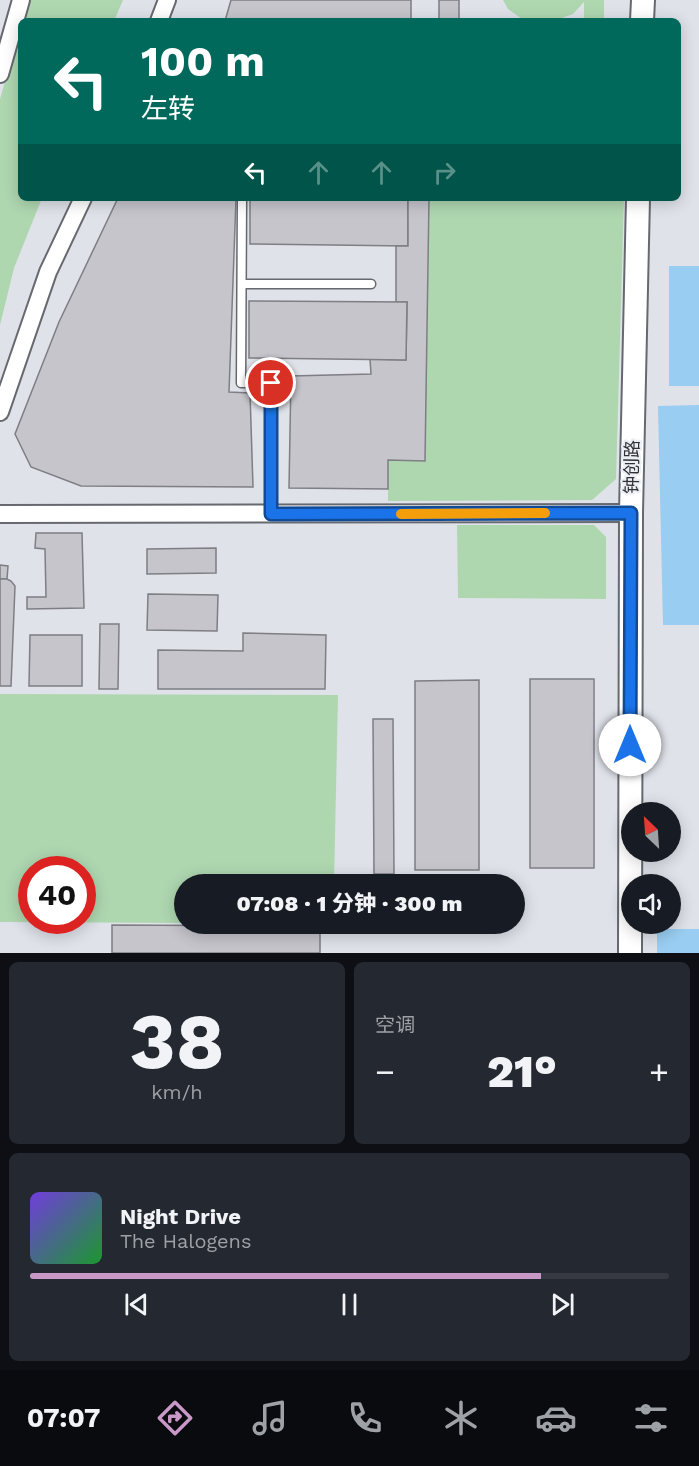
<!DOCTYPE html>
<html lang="zh">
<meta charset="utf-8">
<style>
body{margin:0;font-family:"Work Sans","Noto Sans SC",sans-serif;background:#242831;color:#f1f3f6;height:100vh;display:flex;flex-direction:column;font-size:22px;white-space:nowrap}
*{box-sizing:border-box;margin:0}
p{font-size:20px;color:#9ea1a6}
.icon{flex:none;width:33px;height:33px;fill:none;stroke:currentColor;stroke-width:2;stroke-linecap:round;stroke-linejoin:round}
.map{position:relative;height:953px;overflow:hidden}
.panel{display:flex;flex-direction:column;gap:9px;padding:9px;background:#0d0f14;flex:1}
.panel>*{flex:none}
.top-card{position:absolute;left:18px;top:18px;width:663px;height:183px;border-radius:9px;box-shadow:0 3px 15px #0003;background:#00695c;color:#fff;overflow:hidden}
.needle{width:39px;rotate:335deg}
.fabs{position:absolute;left:621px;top:802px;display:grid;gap:12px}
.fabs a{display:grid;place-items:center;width:60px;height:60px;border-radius:50%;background:#171b24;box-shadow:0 3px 15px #0003;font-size:30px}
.speed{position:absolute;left:18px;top:856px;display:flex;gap:12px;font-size:30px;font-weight:700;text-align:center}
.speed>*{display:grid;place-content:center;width:78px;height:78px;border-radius:50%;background:#171b24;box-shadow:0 3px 15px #0003;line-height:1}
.speed .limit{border:9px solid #d22;background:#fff;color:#111}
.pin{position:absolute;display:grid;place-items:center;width:51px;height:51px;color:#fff;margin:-26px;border:3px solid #fff;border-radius:50%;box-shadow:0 2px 6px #0007}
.me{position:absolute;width:66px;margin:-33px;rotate:0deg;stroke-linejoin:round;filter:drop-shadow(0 0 4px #0008)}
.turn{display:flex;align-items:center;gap:21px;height:126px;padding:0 24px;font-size:27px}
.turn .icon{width:78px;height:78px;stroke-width:2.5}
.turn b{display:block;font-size:42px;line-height:51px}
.lanes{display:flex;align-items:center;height:57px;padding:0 24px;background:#0003;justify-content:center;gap:30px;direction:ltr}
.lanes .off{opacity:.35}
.big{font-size:45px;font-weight:800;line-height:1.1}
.panel .tile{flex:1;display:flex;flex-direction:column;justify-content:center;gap:9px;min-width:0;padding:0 21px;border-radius:9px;background:#242831}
.panel .dial{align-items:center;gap:0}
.dial b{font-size:78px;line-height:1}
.song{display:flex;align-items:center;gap:18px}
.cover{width:72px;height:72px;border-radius:9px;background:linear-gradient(135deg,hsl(260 70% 55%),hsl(130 70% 35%))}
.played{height:6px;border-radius:3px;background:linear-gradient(90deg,#c899c6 80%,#363941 80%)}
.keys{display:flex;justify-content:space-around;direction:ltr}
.heat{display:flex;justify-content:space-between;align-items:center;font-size:33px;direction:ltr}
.panel .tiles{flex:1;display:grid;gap:9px;grid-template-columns:1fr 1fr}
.tile:last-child{grid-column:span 2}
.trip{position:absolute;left:174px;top:874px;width:351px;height:60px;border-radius:30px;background:#171b24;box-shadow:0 3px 15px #0003;font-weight:800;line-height:60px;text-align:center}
.menu{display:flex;height:96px;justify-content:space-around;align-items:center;background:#090b0e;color:#9ea1a6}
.menu .icon{width:42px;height:42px}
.menu .active{color:#c899c6}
.menu b{font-size:27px;color:#f1f3f6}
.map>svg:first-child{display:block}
.green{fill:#aed7b0;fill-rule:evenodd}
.water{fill:#99cdf1}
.building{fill:#c6c5cc;stroke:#7e7e84;stroke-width:1.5}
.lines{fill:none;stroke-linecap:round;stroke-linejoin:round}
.lane-casing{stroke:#66696f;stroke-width:11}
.street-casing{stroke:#66696f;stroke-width:20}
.secondary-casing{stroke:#66696f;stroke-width:26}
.lane{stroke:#fff;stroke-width:8}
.street{stroke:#fff;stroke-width:16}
.secondary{stroke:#fff;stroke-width:22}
.route-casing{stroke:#114b97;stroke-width:15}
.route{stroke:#1a73e8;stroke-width:10}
.slow{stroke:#f59e0b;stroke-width:10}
.labels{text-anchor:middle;stroke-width:4.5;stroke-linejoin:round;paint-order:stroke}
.street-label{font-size:18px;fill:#303134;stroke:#ecf0f6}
</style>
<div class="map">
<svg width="699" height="953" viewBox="0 0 699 953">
<rect width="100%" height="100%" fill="#dfe2e9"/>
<!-- green -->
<g class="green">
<polygon points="28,0 123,0 114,21 22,21"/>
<polygon points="503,0 604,0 604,21 584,21 584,2 573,14 553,21 525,21 508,9"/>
<polygon points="21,25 21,198 42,198 14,268 0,325 0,99"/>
<polygon points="429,198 624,198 616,479 592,500 388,501 388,460 425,461"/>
<polygon points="457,525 594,525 606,537 606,599 458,598"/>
<path d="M0 694 338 695 334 885H184V923L0 922ZM32 870H82V921H32Z"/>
</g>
<!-- water -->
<g class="water">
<rect x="669" y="266" width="30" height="120"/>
<polygon points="699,405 699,625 663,625 658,406"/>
<rect x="657" y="929" width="42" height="24"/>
</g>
<!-- building -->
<g class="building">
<polygon points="231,0 411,0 411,21 225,21"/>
<polygon points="439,0 459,0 459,20 469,21 439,21"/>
<polygon points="118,198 236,198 229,392 250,393 253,487 81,486 31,467 15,434 59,322"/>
<polygon points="250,198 408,198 408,246 250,244"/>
<polygon points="408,198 429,198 425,461 388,460 388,489 289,488 291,376 371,374 370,359 406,360 407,302 396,302 396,246 408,246"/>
<polygon points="249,301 407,302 406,360 249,358"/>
<polygon points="36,533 82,533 84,608 27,609 27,597 46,597 45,549 35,548"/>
<polygon points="216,548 216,573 147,574 147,549"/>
<polygon points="0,565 8,566 7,579 0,579"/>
<polygon points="0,579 7,579 11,581 15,586 11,686 0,686"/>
<polygon points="148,594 218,595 217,631 147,630"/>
<polygon points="100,624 119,624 118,689 99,689"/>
<polygon points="243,633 326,635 325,689 158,689 158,650 243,651"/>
<polygon points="30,635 82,635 82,686 29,686"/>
<rect x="530" y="679" width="64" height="189"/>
<polygon points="479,680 479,870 415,870 415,681"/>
<polygon points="373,719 393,719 394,874 374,874"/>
<polygon points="112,925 320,926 320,953 112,953"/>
</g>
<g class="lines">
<!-- lane casing -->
<g class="lane-casing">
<g id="lane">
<polyline points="242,198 241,383 271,383 271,514"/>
<polyline points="242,284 371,284"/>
</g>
</g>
<!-- street casing -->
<g class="street-casing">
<g id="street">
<polyline points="159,21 167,0"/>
<polyline points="0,74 21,0"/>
<polyline points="0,412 48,272 83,198"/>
<polyline points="0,514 631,513"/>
</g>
</g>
<!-- secondary casing -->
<g class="secondary-casing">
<g id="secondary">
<polyline points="642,21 643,0"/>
<polyline points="630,953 631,513 638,198"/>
</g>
</g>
<!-- lane -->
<use href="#lane" class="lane"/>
<!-- street -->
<use href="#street" class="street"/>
<!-- secondary -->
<use href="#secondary" class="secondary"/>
</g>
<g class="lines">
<!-- route casing -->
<g class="route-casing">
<polyline id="route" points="271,383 271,514 631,513 630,745"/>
</g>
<!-- route -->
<use href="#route" class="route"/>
<!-- slow -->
<polyline class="slow" points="401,514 545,513"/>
</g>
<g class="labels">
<!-- street labels -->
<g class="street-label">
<text transform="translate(632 467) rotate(-89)" y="6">钟创路</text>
</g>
</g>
</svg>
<div class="fabs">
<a><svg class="needle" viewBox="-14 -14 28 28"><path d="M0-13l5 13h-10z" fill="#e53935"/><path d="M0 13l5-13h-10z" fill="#9ea1a6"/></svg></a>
<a><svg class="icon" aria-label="sound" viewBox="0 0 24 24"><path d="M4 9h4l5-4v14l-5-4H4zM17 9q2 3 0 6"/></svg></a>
</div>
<div class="speed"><div class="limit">40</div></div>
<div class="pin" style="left:271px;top:383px;background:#d93025"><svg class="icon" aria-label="arrive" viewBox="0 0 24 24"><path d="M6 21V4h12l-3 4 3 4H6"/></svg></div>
<svg class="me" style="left:630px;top:745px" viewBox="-20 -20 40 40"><circle r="19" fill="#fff"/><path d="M0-13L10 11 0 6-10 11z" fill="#1a73e8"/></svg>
<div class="trip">07:08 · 1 分钟 · 300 m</div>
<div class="top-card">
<div class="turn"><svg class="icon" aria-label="left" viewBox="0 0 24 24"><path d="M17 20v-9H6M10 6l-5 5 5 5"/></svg><div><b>100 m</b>左转</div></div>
<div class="lanes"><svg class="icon" aria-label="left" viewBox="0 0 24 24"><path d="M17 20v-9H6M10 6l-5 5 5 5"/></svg><svg class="icon off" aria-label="ahead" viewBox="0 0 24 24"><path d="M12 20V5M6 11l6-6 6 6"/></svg><svg class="icon off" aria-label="ahead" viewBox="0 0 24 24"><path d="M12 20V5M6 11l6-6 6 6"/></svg><svg class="icon off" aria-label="right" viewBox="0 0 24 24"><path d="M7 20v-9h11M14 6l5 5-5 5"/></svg></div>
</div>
</div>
<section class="panel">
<div class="tiles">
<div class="tile dial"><b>38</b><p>km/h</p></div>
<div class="tile"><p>空调</p>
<div class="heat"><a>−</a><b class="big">21°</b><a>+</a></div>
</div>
<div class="tile">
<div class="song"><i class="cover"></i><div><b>Night Drive</b><p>The Halogens</p></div></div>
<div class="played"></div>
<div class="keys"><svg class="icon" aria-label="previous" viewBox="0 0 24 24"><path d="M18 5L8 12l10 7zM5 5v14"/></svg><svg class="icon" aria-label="pause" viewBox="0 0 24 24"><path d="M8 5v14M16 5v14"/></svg><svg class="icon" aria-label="next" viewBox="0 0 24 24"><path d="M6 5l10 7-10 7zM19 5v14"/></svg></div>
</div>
</div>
</section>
<nav class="menu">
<b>07:07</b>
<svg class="icon active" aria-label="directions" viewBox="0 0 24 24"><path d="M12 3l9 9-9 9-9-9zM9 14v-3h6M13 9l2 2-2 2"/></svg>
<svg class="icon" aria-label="music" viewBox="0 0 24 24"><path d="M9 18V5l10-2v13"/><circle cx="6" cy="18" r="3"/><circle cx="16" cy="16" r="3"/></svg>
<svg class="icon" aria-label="phone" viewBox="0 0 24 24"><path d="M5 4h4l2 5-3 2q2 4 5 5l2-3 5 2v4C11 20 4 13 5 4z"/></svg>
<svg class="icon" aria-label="climate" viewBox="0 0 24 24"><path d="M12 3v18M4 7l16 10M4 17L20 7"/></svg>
<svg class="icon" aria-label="car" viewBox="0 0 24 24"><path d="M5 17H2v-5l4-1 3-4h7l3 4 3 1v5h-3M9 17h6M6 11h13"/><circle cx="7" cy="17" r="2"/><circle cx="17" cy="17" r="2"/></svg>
<svg class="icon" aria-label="filters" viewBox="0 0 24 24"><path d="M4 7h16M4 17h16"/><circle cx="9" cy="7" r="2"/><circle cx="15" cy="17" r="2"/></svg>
</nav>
